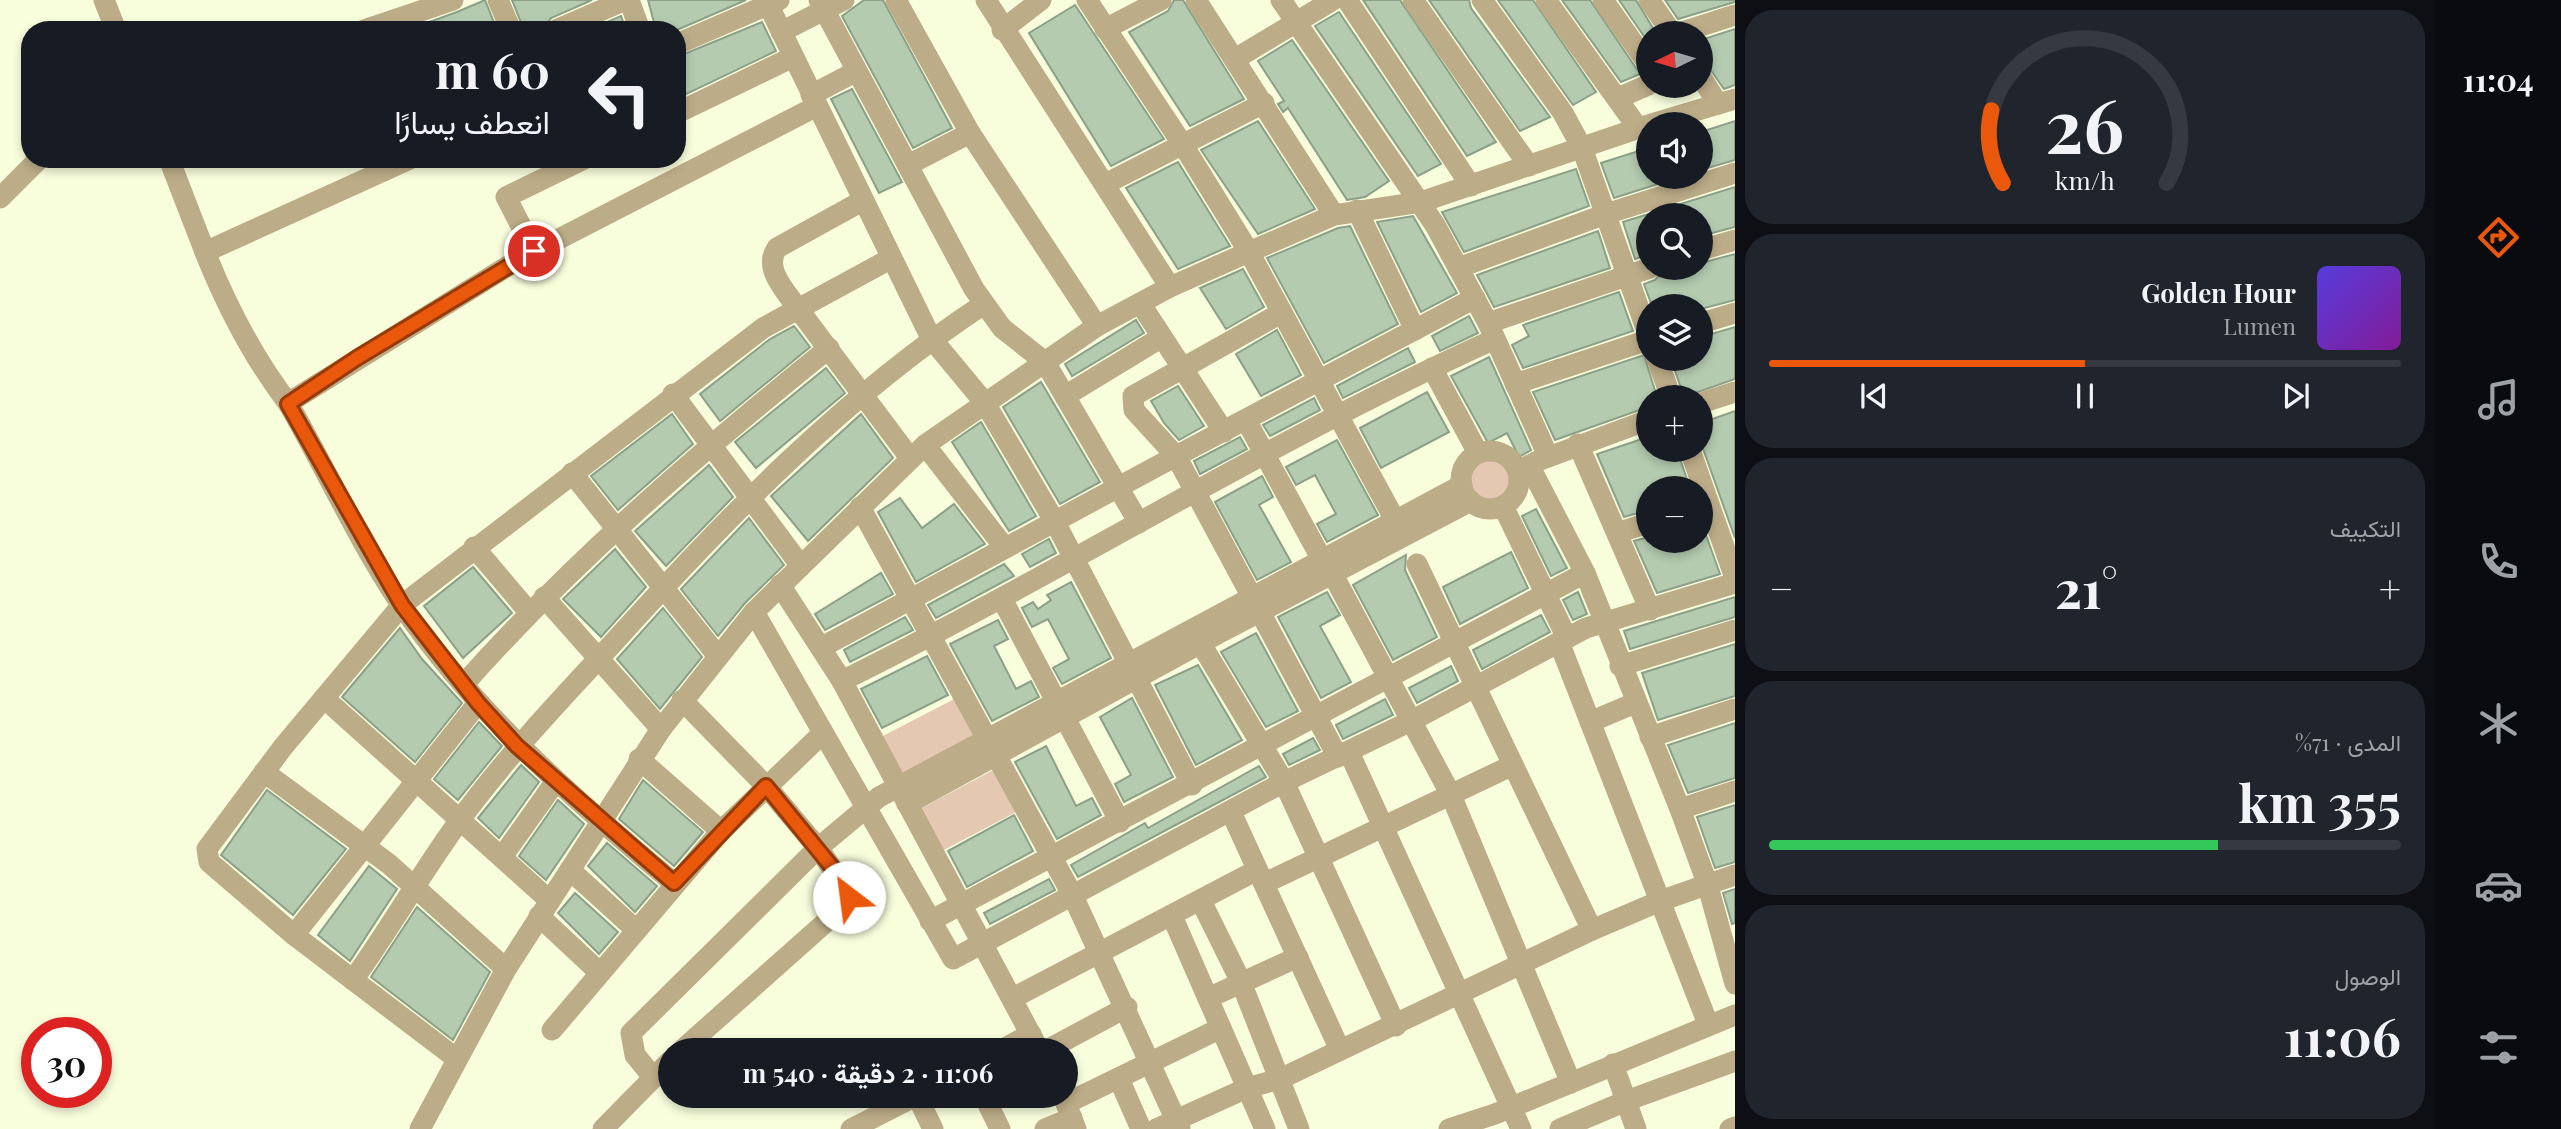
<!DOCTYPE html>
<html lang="ar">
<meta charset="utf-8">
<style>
body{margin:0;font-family:"Playfair Display",Vazirmatn,serif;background:#20242c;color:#f1f3f6;direction:rtl;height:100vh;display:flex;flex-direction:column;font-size:26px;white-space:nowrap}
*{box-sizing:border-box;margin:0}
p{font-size:23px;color:#9ea1a6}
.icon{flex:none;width:38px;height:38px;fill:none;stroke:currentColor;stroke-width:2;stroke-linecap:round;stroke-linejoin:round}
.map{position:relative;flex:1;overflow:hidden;direction:ltr}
.side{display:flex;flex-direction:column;gap:10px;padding:10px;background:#0d0f14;width:700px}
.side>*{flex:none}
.guide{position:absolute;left:21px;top:21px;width:665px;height:147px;border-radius:28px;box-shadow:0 4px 10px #0003;direction:rtl;background:#171b24;color:#f1f3f6;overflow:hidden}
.needle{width:46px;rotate:265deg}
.fabs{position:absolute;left:1636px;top:21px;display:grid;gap:14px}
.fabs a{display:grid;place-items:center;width:77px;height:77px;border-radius:50%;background:#171b24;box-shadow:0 4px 10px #0003;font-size:35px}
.speed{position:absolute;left:21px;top:1017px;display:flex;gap:14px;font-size:35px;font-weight:700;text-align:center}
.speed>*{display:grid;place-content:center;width:91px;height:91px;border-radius:50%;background:#171b24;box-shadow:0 4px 10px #0003;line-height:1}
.speed .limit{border:10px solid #d22;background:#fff;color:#111}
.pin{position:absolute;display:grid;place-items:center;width:60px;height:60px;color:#fff;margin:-30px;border:4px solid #fff;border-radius:50%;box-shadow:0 2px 7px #0007}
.me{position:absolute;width:77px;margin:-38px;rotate:330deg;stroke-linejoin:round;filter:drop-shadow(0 0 5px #0008)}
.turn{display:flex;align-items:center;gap:24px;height:147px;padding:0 21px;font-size:32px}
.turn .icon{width:91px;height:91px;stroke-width:2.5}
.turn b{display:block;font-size:49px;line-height:60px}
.big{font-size:52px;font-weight:700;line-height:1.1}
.side .widget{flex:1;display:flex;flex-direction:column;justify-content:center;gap:10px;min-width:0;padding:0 24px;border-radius:28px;background:#20242c}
.side .dial{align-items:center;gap:0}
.dial svg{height:182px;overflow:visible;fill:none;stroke:#363941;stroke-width:7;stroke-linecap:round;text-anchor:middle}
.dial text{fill:#f1f3f6;stroke:none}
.song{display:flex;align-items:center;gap:21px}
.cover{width:84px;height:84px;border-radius:10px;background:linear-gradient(135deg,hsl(250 70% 55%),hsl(290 70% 35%))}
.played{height:7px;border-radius:4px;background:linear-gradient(90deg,#ea580c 50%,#363941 50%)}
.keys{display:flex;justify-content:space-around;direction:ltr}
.heat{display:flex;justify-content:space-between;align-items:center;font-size:38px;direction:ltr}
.charge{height:10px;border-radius:5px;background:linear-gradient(90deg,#34c759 71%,#363941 0)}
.trip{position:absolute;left:658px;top:1038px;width:420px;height:70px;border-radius:35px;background:#171b24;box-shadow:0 4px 10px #0003;font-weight:700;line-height:70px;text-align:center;direction:rtl}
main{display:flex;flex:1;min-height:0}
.tabs{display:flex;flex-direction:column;width:126px;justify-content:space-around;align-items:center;background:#090b0e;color:#9ea1a6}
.tabs .icon{width:49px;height:49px}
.tabs .current{color:#ea580c}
.tabs b{font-size:32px;color:#f1f3f6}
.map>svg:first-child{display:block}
.green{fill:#e4c8b2}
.building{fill:#b4cbb0;stroke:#8ba087;stroke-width:2}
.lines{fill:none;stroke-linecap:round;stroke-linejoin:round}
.minor{stroke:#bcac88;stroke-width:21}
.route-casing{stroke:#983908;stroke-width:18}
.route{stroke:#ea580c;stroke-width:12}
</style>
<main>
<nav class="tabs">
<b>11:04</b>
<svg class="icon current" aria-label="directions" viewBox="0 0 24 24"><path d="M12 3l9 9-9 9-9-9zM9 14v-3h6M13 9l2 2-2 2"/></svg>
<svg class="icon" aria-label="music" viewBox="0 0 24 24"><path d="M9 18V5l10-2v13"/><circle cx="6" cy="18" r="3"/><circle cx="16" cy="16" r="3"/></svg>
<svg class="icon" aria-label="phone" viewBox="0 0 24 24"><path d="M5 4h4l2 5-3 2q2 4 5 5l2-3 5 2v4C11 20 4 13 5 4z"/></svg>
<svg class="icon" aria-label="climate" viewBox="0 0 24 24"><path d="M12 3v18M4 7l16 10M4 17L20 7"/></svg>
<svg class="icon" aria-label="car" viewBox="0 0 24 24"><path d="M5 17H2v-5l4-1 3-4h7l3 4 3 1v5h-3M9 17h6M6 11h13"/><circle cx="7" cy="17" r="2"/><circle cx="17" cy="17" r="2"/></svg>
<svg class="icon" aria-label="filters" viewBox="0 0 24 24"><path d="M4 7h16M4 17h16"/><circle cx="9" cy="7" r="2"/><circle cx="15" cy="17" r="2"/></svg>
</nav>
<section class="side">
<div class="widget dial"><svg viewBox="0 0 100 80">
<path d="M14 69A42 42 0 1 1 86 69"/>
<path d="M14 69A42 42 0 0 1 9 37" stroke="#ea580c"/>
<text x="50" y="56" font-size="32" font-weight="700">26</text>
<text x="50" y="72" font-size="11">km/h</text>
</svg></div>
<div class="widget">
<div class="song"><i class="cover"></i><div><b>Golden Hour</b><p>Lumen</p></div></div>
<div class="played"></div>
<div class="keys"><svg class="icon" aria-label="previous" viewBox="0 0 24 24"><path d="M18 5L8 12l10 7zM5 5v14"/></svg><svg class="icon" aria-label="pause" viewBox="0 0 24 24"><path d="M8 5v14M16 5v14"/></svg><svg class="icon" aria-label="next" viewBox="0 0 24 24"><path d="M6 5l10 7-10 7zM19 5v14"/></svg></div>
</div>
<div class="widget"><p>التكييف</p>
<div class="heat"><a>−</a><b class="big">21°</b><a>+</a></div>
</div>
<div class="widget"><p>المدى · 71%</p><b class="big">355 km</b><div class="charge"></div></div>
<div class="widget"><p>الوصول</p><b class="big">11:06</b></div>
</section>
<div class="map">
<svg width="1735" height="1129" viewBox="0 0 1735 1129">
<rect width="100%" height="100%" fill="#f8fddc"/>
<!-- green -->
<g class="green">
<circle cx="1491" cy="480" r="24"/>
<polygon points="958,697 980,739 904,781 881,737"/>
<polygon points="999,767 1022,809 940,852 918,810"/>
</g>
<!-- building -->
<g class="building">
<polygon points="485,0 497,30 407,30 457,12"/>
<polygon points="512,0 592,0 551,18 543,30 524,30"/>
<polygon points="648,0 746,0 677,30 656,30"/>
<polygon points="864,0 883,0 952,128 913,148 842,16"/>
<polygon points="1174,0 1183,0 1244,99 1190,126 1129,32 1168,11"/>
<polygon points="1363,0 1400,0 1496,142 1467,156"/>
<polygon points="1429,0 1469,0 1471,8 1550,117 1520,131"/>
<polygon points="1498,0 1533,0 1596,92 1573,105"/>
<polygon points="1562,0 1590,0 1640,74 1621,82"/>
<polygon points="1619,0 1636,0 1656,33 1648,33 1648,42"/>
<polygon points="1665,0 1735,0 1735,2 1678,19"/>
<polygon points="1075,5 1164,139 1111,166 1029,33"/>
<polygon points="1339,12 1441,164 1418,176 1315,26"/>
<polygon points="621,16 626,30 589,30"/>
<polygon points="762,22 776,51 678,98 677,57"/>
<polygon points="1735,29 1735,85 1724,89 1701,56 1701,40"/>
<polygon points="1292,40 1389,181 1365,197 1347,200 1288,108 1283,112 1278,104 1284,101 1258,61"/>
<polygon points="852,89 902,182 879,193 831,99"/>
<polygon points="1258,121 1315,209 1258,234 1201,150"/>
<polygon points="1735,121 1735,160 1701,170 1701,132"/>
<polygon points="1648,148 1648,177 1680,177 1614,198 1601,163"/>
<polygon points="1178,162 1230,246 1178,269 1126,188"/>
<polygon points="1576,169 1589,206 1464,252 1442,212"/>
<polygon points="1735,187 1735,227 1701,236 1701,215 1648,215 1648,255 1635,259 1623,222"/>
<polygon points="1413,216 1457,293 1421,312 1377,222"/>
<polygon points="1350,226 1398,324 1324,363 1267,258 1338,228"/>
<polygon points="1598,231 1610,268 1494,307 1477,275"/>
<polygon points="1735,254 1735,300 1701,309 1701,306 1652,306 1644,284 1655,280 1662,272 1676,268 1701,268 1701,263"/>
<polygon points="1243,269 1264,307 1226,329 1200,288"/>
<polygon points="1619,292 1633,331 1523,368 1512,345 1529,336 1523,325"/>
<polygon points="1469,316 1478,333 1440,351 1432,336"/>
<polygon points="1136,320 1144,333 1072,376 1065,364"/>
<polygon points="794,326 810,347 720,421 700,394 770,339"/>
<polygon points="1735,327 1735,379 1684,397 1671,359 1701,359 1701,337"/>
<polygon points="1277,330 1301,375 1261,396 1236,354"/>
<polygon points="1408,348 1415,362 1343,398 1337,386"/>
<polygon points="1644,355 1657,397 1648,397 1648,407 1555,440 1533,392"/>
<polygon points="1489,357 1531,450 1519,457 1507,433 1488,443 1451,376"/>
<polygon points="826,368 845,393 756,468 735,442"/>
<polygon points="1041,382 1100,482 1060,504 1003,407"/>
<polygon points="1178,386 1204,426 1179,440 1164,423 1151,401"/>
<polygon points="1427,392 1449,432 1381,468 1360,428"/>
<polygon points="1314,398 1320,410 1270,436 1263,425"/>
<polygon points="1735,411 1735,538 1701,443 1701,423"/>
<polygon points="672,414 693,444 618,510 591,476"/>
<polygon points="861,414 893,458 808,541 771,496"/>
<polygon points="981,422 1036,516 1009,531 952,442"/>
<polygon points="1240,437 1247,449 1200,474 1194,461"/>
<polygon points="1648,437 1648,450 1677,450 1690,488 1648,488 1648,510 1624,517 1597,454"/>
<polygon points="1337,440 1378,515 1327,542 1317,524 1336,514 1315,475 1296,485 1286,467"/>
<polygon points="709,465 733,497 666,566 635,531"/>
<polygon points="1262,476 1273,497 1259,505 1291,562 1257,580 1215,502"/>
<polygon points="900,498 922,528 954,504 985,544 916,582 878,512"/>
<polygon points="1536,509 1567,568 1551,576 1522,516"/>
<polygon points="749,518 784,565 745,603 718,636 681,589"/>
<polygon points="1701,521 1720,574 1657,593 1634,541 1648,537 1648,541 1701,541"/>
<polygon points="1049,539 1056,553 1030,567 1022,554"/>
<polygon points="615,549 646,587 601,637 563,599"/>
<polygon points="1511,552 1528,588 1460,624 1443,587"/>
<polygon points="1406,555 1405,570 1437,637 1393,660 1353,585"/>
<polygon points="1004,564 1014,576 936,618 928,605"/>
<polygon points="473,567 512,613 463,658 424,606"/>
<polygon points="881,573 893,594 825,630 815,614"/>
<polygon points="1071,582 1111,658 1062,684 1053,668 1069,659 1048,619 1032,627 1022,608 1033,602 1038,609 1051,600 1047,595"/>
<polygon points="1327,592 1340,615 1320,626 1351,682 1321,698 1278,617"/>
<polygon points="1578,592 1587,614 1573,620 1563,600"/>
<polygon points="1735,597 1735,617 1630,649 1624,631"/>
<polygon points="663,608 702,657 660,709 617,659"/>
<polygon points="1541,615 1550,632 1482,669 1473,650"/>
<polygon points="905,617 913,630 850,662 844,650"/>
<polygon points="998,620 1008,639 994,646 1016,689 1031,681 1039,697 992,721 950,644"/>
<polygon points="400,628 422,659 462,703 415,762 342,697"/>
<polygon points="1256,633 1298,711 1266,727 1221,652"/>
<polygon points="1735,644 1735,696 1658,720 1642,673"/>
<polygon points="927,656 948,695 882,728 861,689"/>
<polygon points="1198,665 1242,740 1196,765 1155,685"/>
<polygon points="1451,666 1458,681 1417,703 1409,688"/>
<polygon points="1132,698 1173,777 1124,802 1115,784 1131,775 1100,717"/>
<polygon points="1385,699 1393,715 1343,739 1336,725"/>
<polygon points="479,722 502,746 458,800 434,779"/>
<polygon points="1735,723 1735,778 1688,793 1668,745"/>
<polygon points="1313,738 1320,750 1289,765 1283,754"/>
<polygon points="1046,746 1076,806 1092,798 1101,815 1057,839 1015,762"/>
<polygon points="521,765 539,782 499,838 478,818"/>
<polygon points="1259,766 1266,777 1078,877 1071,865 1145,823 1148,828"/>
<polygon points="643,780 703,832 674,866 619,819"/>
<polygon points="267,790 346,849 293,915 221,855"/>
<polygon points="558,800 584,824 546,880 519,856"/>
<polygon points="1735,805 1735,862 1715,868 1697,817"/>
<polygon points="1014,815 1033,851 967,887 948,851"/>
<polygon points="607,843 657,886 635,912 588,866"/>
<polygon points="369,866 397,889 350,961 318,935"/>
<polygon points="1049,879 1055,890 990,924 984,913"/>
<polygon points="1735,889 1735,923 1732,924 1723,893"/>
<polygon points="575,893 618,932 599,954 558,913"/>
<polygon points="417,907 490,972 453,1040 371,977"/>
</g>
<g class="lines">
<!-- minor -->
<g class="minor">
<polyline points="104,0 116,30"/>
<polyline points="498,0 511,30"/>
<polyline points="629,0 640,30"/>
<polyline points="766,0 931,338 985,403 1055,522 1192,785"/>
<polyline points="819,0 974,289 1002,328 1045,362 1139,523"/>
<polyline points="896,0 970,133 1097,326"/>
<polyline points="986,0 1170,287"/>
<polyline points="1087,0 1183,145 1249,252 1401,531"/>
<polyline points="1196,0 1334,215"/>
<polyline points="1281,0 1435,225 1488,323 1548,456"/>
<polyline points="1347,0 1471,186"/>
<polyline points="1413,0 1529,166"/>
<polyline points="1482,0 1563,113 1582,148 1648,334"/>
<polyline points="1546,0 1638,128"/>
<polyline points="1603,0 1648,64"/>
<polyline points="1649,0 1672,33"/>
<polyline points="1105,29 1161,0"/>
<polyline points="364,30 453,0"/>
<polyline points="556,30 625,0"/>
<polyline points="1002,30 1041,0"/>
<polyline points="781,32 844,0"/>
<polyline points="1679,33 1735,15"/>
<polyline points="677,44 779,0"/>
<polyline points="1235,59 1333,0"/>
<polyline points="1701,77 1718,104"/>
<polyline points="811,95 855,72"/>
<polyline points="1618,98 1648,85"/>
<polyline points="677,113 793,57"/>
<polyline points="1651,124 1735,99"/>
<polyline points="169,159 205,252 410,159"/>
<polyline points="908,165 970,133"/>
<polyline points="1105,184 1264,103"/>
<polyline points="0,198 39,159"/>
<path d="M862 201 777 248C766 264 777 280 787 294L910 458"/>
<polyline points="1357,210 1415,330"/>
<polyline points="1701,250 1735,240"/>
<polyline points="534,251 506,197 584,159"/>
<path d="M205 252C227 307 252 356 288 403L516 261 817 106"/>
<polyline points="1458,268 1606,214 1735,173"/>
<polyline points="1140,303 1224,432"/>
<polyline points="1281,313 1133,396 1134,410 1176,456 1475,298"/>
<polyline points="1488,323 1650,268"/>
<polyline points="1701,323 1735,313"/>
<polyline points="1657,359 1671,397"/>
<polyline points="1432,368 1478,453"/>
<polyline points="1515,384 1648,340"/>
<polyline points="673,394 801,566"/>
<polyline points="1065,396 1162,337"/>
<path d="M288 403C326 469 358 540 400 603 475 713 573 799 674 883"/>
<polyline points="1701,403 1735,392"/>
<polyline points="1246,420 1321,558"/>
<polyline points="1578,444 1650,610"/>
<polyline points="925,445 1005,548"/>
<polyline points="1690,450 1735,578"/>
<circle cx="1490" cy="480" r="29"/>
<polyline points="1535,462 1648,420"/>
<polyline points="1529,465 1585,573 1680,809 1707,883 1735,984"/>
<polyline points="572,473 717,655"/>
<polyline points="1503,506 1567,638"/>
<polyline points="860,507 1073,896 1180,1129"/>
<polyline points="1617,533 1648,523"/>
<polyline points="474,547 529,612"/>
<polyline points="1417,564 1592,930"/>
<polyline points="1332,573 1451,795 1571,1083"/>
<polyline points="780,585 842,681 1039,1050"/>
<polyline points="544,597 661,729"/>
<polyline points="1002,599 1120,822"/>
<polyline points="754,612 953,959 1284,782 1413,720 1586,628 1735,583"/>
<polyline points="1559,642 1708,1024"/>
<polyline points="1201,644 1284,782 1396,1026"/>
<polyline points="822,647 1176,456 1338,757"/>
<polyline points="1620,666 1735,630"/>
<path d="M842 681C1062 572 1271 440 1495 339"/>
<path d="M464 684C574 560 700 452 829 348"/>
<polyline points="324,698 549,900"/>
<polyline points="682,700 766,786 818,848 850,894 844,906 682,1050"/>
<polyline points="1590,722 1635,703"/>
<polyline points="1650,737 1735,709"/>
<polyline points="1349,752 1521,1129"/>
<polyline points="639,759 721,831"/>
<polyline points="264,772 389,864 506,969"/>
<polyline points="907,804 1221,632 1471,501"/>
<polyline points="1680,809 1735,791"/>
<polyline points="1231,812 1340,1050"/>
<polyline points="502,857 556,781"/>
<polyline points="570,870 635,929"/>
<polyline points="1265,883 1513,765"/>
<polyline points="1201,901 1241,982 1299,1129"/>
<polyline points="539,916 599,972"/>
<polyline points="1172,916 1265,1129"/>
<polyline points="930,921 1585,573"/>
<polyline points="294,935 478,703"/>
<path d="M353 980C391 927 423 870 462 817 508 755 561 699 614 642 726 518 844 396 984 304"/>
<polyline points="1013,998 1257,870"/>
<polyline points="1208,998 1298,957"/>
<polyline points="552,1030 721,831 823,733"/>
<polyline points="1001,1050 1031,1034"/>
<polyline points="1047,1050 1127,1007"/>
<polyline points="457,1059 294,935 209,862 207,849 283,747 402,605 763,328 890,259"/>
<polyline points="1613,1064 1636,1129"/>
<polyline points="653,1077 635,1055 631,1033 818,848 879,797 1462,485"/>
<polyline points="1119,1079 1141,1129"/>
<polyline points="917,1096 933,1129"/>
<polyline points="984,1096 1000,1129"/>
<polyline points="1063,1096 1076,1129"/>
<polyline points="1067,1103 1221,1028"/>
<polyline points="420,1129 506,969 661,729 754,612 925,445 1097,326 1170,287 1249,252 1334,215 1421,202 1648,125"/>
<polyline points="603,1129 670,1061"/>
<polyline points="851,1129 916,1096"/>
<polyline points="1045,1129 1072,1118"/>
<polyline points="1156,1129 1247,1088 1280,1079 1592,930 1660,901 1735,875"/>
<polyline points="1449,1129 1495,1114 1735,1015"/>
<polyline points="1560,1129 1626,1101 1735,1061"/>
<polyline points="1730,1129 1735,1127"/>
</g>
</g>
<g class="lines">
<!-- route casing -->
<g class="route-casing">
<polyline id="route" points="534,251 357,358 288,404 402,605 478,703 517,746 674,883 766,786 844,882 849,897"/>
</g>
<!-- route -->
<use href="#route" class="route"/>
</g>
</svg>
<div class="fabs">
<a><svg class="needle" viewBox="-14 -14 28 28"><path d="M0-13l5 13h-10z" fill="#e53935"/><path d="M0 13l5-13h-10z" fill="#9ea1a6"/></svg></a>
<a><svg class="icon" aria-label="sound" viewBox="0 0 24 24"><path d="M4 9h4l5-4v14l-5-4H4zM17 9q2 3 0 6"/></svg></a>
<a><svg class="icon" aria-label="search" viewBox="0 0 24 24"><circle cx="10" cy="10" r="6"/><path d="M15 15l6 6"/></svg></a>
<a><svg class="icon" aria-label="layers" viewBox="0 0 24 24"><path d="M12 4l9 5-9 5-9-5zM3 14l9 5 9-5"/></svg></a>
<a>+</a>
<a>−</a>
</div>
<div class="speed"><div class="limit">30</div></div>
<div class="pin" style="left:534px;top:251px;background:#d93025"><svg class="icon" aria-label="arrive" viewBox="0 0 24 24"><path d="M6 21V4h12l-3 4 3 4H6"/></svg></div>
<svg class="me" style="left:849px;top:897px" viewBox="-20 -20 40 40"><circle r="19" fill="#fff"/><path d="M0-13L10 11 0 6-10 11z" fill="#ea580c"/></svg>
<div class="trip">11:06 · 2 دقيقة · 540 m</div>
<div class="guide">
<div class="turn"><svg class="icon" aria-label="left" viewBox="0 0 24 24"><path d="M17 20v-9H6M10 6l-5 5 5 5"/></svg><div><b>60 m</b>انعطف يسارًا</div></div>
</div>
</div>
</main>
